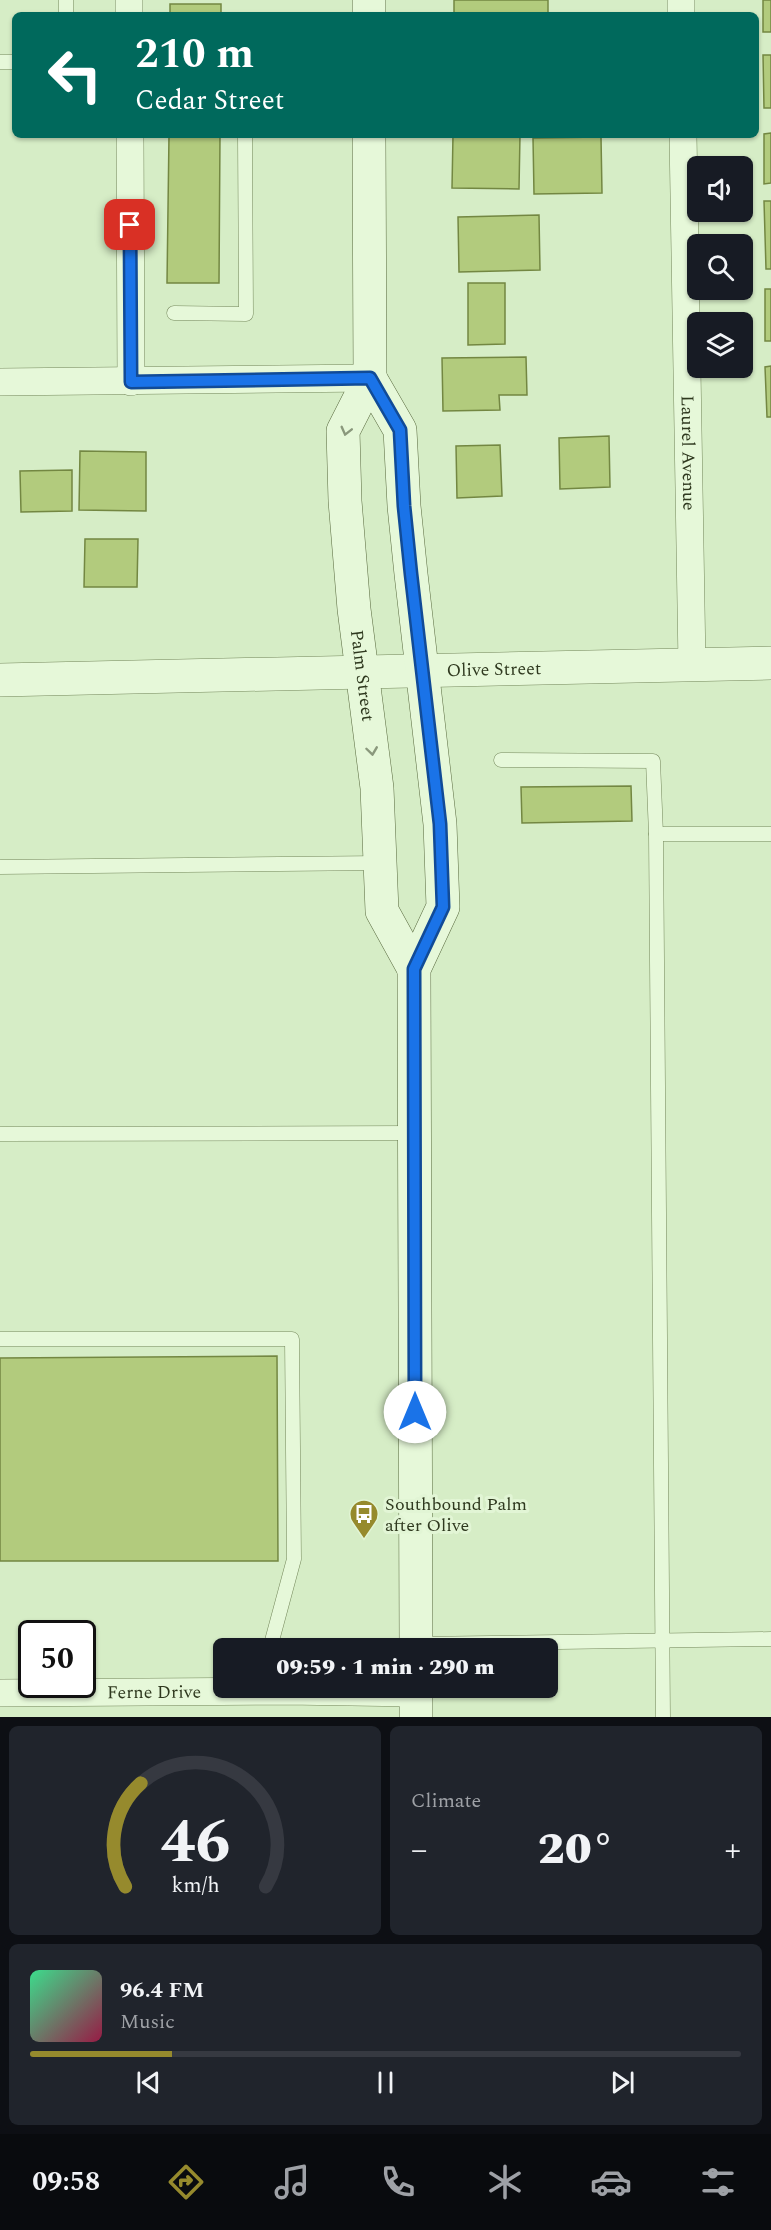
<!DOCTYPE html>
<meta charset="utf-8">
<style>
body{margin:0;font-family:Spectral,serif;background:#20242c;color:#f1f3f6;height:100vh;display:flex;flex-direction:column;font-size:22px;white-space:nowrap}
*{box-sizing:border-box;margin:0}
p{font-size:20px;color:#9ea1a6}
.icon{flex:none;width:33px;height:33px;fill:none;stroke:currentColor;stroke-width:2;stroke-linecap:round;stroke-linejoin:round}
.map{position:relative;height:1717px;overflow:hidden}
.sheet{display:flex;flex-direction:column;gap:9px;padding:9px;background:#0d0f14;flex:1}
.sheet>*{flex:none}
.hud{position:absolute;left:12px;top:12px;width:747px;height:126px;border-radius:9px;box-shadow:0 2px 4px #0004;background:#00695c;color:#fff;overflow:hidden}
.tools{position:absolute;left:687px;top:156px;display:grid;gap:12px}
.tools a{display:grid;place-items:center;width:66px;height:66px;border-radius:9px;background:#171b24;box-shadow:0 2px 4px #0004;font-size:30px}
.speed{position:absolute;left:18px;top:1620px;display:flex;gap:12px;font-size:30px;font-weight:700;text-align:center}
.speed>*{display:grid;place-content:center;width:78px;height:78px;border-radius:50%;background:#171b24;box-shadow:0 2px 4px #0004;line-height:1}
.speed .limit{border:3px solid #111;border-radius:9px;background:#fff;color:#111}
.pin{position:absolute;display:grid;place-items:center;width:51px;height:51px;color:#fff;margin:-26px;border-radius:12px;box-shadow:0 3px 9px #0006}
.me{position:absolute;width:66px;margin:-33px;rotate:0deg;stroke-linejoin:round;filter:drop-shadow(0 0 4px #0008)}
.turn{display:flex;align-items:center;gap:21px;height:126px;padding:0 24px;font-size:27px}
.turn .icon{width:78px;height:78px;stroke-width:2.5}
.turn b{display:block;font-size:42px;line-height:51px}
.big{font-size:45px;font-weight:800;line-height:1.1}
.sheet .card{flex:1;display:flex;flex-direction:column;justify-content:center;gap:9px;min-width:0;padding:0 21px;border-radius:9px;background:#20242c}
.sheet .dial{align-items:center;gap:0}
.dial svg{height:156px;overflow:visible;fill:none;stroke:#363941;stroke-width:7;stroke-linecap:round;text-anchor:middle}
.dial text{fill:#f1f3f6;stroke:none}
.song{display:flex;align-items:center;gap:18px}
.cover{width:72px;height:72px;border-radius:9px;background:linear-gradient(135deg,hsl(150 70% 55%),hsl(340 70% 35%))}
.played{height:6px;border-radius:3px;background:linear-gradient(90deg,#968a2d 20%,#363941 20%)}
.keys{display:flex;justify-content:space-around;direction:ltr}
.heat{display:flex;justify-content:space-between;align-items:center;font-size:33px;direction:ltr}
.sheet .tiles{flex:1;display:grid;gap:9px;grid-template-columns:1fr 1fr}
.card:last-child{grid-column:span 2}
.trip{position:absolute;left:213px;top:1638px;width:345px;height:60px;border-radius:9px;background:#171b24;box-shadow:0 2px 4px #0004;font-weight:800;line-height:60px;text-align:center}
.tabs{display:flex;height:96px;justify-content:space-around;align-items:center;background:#090b0e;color:#9ea1a6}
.tabs .icon{width:42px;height:42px}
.tabs .active{color:#968a2d}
.tabs b{font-size:27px;color:#f1f3f6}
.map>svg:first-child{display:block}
.building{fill:#b2cb7d;stroke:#738742;stroke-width:1.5}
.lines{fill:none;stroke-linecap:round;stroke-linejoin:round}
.service-casing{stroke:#75885c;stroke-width:15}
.minor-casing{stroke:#75885c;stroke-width:28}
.tertiary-casing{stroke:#75885c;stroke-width:34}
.secondary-casing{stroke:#596a3f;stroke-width:34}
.service{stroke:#e6f8d9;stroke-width:14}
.minor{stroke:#e6f8d9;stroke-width:27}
.tertiary{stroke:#e6f8d9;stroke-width:33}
.secondary{stroke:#e6f8d9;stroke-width:33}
.oneway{stroke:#8a987c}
.route-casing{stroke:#114b97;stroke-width:15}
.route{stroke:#1a73e8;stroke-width:10}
.labels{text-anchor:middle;stroke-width:6;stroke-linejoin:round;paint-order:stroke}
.street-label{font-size:18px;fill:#2f391f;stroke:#e2f5d5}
.poi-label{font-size:18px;fill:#2f391f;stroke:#e2f5d5;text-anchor:start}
</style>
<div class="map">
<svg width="771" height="1717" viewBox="0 0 771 1717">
<rect width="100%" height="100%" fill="#d6edc6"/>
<!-- building -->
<g class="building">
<rect x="454" y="0" width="94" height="15"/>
<rect x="763" y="0" width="8" height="32"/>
<rect x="170" y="4" width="51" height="11"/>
<polygon points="763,55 771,55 771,108 764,108"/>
<polygon points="771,133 771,183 764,184 764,134"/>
<polygon points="169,135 220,135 219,283 167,283"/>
<polygon points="453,135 520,135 519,189 452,188"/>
<polygon points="601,137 602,193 534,194 533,138"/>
<polygon points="764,201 771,201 771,269 766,269"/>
<polygon points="539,215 540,270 459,272 458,217"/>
<polygon points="468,283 505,283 505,344 468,345"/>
<rect x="765" y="289" width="6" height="52"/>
<polygon points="526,357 527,395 499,395 500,410 443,411 442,358"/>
<polygon points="771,366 771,417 767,417 765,367"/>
<polygon points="609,436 610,487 560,489 559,438"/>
<polygon points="500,445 502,496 457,498 456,446"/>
<polygon points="80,451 146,452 146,511 79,510"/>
<polygon points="72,470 72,511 21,512 20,471"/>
<polygon points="85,539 138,539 137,587 84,587"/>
<polygon points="631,786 632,821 522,823 521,787"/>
<polygon points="277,1356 278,1561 0,1561 0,1358"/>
</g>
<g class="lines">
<!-- service casing -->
<g class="service-casing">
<g id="service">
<polyline points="66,0 66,15"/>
<polyline points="0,62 15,62"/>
<polyline points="174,313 246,314 245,135"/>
<polyline points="501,760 653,761 656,834"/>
<polyline points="0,867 381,863"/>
<polyline points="0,1134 414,1133"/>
<polyline points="0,1339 292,1339 294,1559 270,1648"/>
<polyline points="416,1644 771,1639"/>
<polyline points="663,1717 656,834 771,834"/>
</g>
</g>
<!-- minor casing -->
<g class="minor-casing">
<g id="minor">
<polyline points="129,0 129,15"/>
<polyline points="681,0 681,15"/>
<polyline points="130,135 131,382"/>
<path id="s1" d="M683 135 692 664"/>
<polyline points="0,382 370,378"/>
<path id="s2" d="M0 1693 286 1691 416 1693"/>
</g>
</g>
<!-- tertiary casing -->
<g class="tertiary-casing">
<g id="tertiary">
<path id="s3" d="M0 680 771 663"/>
</g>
</g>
<!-- secondary casing -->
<g class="secondary-casing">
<g id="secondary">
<polyline points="369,0 369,15"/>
<path id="s4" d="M369 135 370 378 343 431 345 501 354 609 377 788 382 911 414 969"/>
<polyline points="370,378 400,430 404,506 411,574 440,824 443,907 414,969 416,1648"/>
<polyline points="416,1688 416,1717"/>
</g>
</g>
<!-- service -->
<use href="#service" class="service"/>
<!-- minor -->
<use href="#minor" class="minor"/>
<!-- tertiary -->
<use href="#tertiary" class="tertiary"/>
<!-- secondary -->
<use href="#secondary" class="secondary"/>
</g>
<!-- one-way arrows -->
<defs><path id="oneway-chevron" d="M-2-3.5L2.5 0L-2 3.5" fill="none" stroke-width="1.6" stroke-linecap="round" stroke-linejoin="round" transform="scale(1.5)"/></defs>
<g class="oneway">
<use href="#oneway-chevron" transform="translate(346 431) rotate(104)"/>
<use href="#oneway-chevron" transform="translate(372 751) rotate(82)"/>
</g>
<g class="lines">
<!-- route casing -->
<g class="route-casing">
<polyline id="route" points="130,225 131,382 370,378 400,430 404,506 411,574 440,824 443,907 414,969 415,1412"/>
</g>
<!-- route -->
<use href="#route" class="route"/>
</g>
<!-- icons -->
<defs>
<g id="bus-pin" transform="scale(1.5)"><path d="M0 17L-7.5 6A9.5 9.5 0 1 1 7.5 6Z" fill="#968a2d" stroke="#e2f5d5"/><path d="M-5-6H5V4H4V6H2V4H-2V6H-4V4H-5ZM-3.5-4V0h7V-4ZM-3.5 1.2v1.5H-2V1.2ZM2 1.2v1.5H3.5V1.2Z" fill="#fff"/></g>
</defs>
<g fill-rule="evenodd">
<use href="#bus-pin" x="364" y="1514"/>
</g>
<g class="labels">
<!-- street labels -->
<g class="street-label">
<text dy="6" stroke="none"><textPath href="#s1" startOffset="318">Laurel Avenue</textPath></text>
<text dy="6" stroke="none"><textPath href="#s3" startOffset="494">Olive Street</textPath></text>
<text dy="6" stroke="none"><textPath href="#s4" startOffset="548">Palm Street</textPath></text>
<text dy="6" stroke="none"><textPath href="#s2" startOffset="154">Ferne Drive</textPath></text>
</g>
<!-- poi labels -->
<g class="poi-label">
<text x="385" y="1510">Southbound Palm<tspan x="385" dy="21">after Olive</tspan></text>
</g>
</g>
</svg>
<div class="tools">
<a><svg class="icon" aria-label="sound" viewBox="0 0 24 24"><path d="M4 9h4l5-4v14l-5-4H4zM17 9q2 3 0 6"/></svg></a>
<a><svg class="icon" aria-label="search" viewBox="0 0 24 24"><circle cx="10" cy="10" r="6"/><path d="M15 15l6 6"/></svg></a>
<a><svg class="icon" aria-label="layers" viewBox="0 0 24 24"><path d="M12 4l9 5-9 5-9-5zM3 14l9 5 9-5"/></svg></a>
</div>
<div class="speed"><div class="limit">50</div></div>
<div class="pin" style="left:130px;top:225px;background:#d93025"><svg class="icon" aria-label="arrive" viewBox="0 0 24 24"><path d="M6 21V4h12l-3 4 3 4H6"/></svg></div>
<svg class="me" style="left:415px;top:1412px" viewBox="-20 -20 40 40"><circle r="19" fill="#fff"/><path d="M0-13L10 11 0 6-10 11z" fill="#1a73e8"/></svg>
<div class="trip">09:59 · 1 min · 290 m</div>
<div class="hud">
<div class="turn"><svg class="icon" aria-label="left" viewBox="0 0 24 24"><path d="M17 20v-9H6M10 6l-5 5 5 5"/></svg><div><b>210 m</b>Cedar Street</div></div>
</div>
</div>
<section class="sheet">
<div class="tiles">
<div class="card dial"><svg viewBox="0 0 100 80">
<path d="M14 69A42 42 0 1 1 86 69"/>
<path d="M14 69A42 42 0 0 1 22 16" stroke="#968a2d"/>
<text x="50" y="56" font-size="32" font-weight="700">46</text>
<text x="50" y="72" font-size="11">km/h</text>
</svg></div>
<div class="card"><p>Climate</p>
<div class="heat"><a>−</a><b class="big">20°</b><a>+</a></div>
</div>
<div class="card">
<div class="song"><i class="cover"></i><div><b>96.4 FM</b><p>Music</p></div></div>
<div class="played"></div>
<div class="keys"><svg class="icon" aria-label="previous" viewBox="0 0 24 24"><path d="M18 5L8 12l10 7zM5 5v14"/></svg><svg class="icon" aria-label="pause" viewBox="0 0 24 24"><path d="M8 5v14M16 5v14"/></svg><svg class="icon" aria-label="next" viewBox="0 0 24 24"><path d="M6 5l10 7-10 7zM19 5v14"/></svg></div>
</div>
</div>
</section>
<nav class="tabs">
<b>09:58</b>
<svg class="icon active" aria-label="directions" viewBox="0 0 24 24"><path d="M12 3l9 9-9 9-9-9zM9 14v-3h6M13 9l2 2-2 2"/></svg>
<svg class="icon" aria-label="music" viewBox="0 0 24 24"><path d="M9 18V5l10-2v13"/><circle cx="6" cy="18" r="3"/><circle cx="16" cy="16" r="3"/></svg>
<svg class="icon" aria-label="phone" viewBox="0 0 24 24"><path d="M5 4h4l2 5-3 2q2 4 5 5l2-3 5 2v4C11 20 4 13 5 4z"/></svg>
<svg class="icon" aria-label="climate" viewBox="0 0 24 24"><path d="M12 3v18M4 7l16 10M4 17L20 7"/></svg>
<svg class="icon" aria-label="car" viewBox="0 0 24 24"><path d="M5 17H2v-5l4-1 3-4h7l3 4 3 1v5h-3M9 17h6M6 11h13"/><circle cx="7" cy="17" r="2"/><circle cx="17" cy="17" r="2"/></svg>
<svg class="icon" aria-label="filters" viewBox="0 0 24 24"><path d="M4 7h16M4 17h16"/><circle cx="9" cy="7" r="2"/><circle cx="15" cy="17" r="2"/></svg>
</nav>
